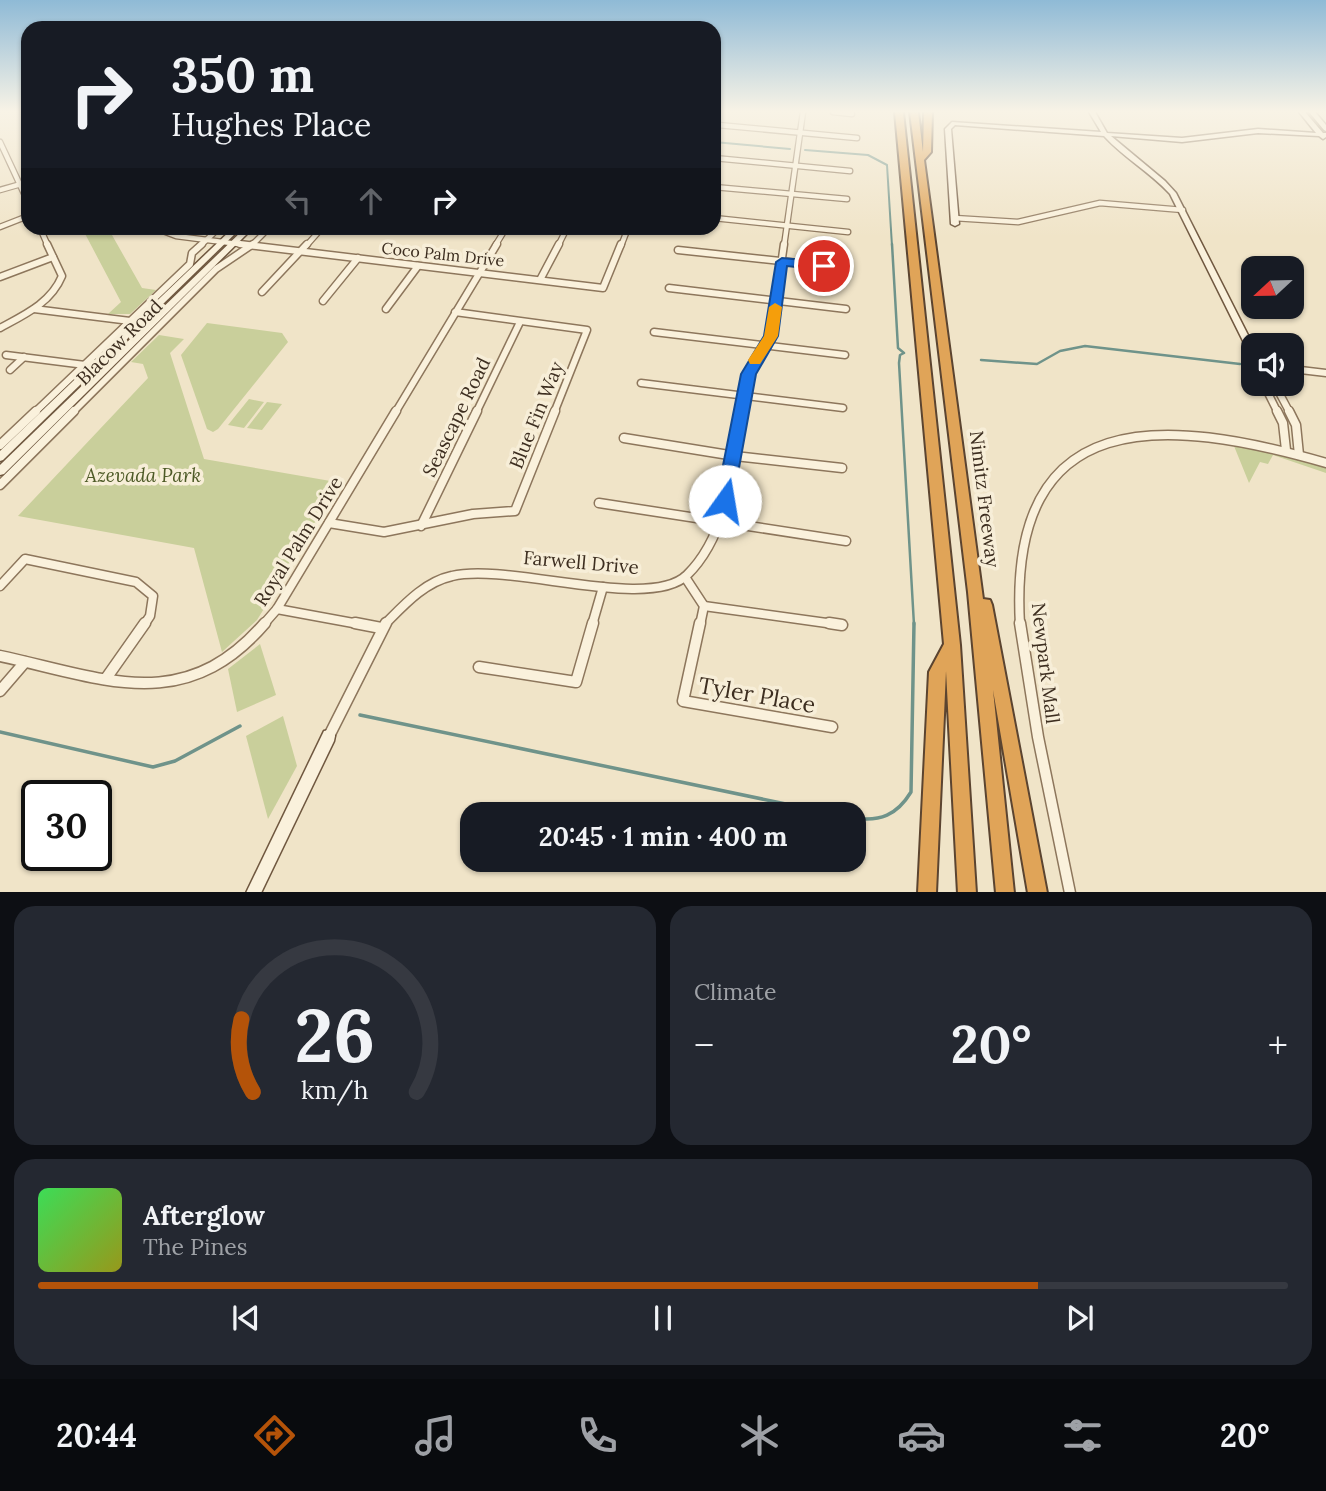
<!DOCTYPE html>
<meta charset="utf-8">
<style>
body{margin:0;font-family:Lora,serif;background:#242831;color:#f1f3f6;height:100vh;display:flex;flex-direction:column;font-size:26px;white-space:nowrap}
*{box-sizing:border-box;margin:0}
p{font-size:23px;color:#9ea1a6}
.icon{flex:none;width:38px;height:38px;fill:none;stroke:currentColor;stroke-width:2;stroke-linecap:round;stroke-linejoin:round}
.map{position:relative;height:892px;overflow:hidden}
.drawer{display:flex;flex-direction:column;gap:14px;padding:14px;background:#0d0f14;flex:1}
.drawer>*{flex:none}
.guide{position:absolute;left:21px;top:21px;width:700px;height:214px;border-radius:21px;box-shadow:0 2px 5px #0004;background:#171b24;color:#f1f3f6;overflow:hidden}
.needle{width:46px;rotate:248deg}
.fabs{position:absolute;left:1241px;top:256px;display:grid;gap:14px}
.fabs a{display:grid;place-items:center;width:63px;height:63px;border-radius:14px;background:#171b24;box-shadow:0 2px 5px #0004;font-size:35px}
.speed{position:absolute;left:21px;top:780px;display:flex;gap:14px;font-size:35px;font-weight:700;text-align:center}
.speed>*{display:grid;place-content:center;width:91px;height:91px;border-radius:50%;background:#171b24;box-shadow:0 2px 5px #0004;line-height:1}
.speed .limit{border:4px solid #111;border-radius:10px;background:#fff;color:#111}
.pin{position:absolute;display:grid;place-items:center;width:60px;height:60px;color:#fff;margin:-30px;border:4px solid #fff;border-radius:50%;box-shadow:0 2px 7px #0007}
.me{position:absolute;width:77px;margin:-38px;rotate:13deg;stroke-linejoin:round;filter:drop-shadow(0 0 5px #0008)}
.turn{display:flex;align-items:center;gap:24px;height:147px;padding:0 35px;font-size:32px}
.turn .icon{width:91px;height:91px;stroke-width:2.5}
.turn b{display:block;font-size:49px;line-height:60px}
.lanes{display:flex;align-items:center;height:66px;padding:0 35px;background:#0003;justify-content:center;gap:35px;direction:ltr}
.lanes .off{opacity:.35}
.big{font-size:52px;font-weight:700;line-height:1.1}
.drawer .widget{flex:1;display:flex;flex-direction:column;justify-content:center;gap:10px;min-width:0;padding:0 24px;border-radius:21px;background:#242831}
.drawer .dial{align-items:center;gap:0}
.dial svg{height:182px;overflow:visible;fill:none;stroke:#363941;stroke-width:7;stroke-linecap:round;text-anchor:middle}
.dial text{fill:#f1f3f6;stroke:none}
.song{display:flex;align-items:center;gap:21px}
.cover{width:84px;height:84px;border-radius:10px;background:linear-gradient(135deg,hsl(130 70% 55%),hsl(60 70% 35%))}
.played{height:7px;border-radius:4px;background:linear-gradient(90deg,#b45309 80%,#363941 80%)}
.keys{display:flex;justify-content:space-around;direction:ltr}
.heat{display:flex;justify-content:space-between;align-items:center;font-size:38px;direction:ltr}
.drawer .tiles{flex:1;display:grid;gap:14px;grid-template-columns:1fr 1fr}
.widget:last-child{grid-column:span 2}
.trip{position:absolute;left:460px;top:802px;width:406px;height:70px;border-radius:21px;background:#171b24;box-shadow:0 2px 5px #0004;font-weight:700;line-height:70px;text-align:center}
.dock{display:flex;height:112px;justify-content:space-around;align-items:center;background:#090b0e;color:#9ea1a6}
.dock .icon{width:49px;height:49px}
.dock .on{color:#b45309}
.dock b{font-size:32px;color:#f1f3f6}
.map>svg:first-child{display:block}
.green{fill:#c9cf9b}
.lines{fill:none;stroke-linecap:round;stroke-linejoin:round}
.stream-far2{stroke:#6f938a;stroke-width:2}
.stream-far1{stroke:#6f938a;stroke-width:2.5}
.stream{stroke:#6f938a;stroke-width:3.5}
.street-far3-casing{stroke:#8d765c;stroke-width:7}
.street-far2-casing{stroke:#8d765c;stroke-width:9}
.street-far1-casing{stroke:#8d765c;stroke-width:11}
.street-casing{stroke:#8d765c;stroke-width:13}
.secondary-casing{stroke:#6f573f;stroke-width:3}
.highway-casing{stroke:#5b4430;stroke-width:4}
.street-far3{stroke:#faf1dc;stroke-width:4.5}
.street-far2{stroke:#faf1dc;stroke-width:6}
.street-far1{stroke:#faf1dc;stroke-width:8}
.street{stroke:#faf1dc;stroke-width:10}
.secondary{fill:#faf1dc;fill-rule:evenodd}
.highway{fill:#e0a458;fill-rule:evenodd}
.route{fill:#1a73e8;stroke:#114b97;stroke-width:2}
.slow{fill:#f59e0b}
.labels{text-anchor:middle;stroke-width:7;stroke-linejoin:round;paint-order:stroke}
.far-street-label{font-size:16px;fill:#3d2e20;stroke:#f7eed8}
.street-label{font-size:19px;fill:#3d2e20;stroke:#f7eed8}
.park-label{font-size:19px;font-style:italic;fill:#4d5a26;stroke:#f7eed8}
.near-street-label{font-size:23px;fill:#3d2e20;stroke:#f7eed8}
</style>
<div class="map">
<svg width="1326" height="893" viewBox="0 0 1326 893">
<rect width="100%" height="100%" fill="#f0e4c8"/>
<!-- green -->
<g class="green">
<polygon points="82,228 108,228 142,288 156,290 130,314 108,314 121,302"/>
<polygon points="207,323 282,333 288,342 218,429 213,432 207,429 181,355"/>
<polygon points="159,335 184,339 170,353 204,459 342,483 257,620 222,652 194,548 18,516 148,378 143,364 131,362"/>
<polygon points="249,399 264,402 244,428 228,425"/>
<polygon points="267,402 282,404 262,430 247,428"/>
<polygon points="1234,446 1274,452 1326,468 1326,473 1273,455 1268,464 1260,462 1249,483"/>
<polygon points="260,644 276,695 237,712 228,669"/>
<polygon points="283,716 297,766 268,819 246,736"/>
</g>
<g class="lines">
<!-- stream-far2 -->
<g class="stream-far2">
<polyline points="714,142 790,149"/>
<polyline points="805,150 868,155 887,165 892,246"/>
</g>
<!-- stream-far1 -->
<g class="stream-far1">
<polyline points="892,244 898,348 904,353 900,355 899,363 914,625"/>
<polyline points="981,360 1037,364 1060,351 1085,346 1240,364"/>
</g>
<!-- stream -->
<g class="stream">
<polyline points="360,715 834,814"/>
<polyline points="0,732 153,767 175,761 240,726"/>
<path d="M854 818C880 822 897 815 911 792L914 623"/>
</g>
<!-- street-far3 casing -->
<g class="street-far3-casing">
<g id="street-far3">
<polyline points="833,112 852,114"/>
<polyline points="718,125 857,138"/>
<polyline points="0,142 28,202"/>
<polyline points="714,158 850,171"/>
<polyline points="714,187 847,199"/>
<polyline points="0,190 28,182"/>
<polyline points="714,218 848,232"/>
<polyline points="954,218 1018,222 1100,203 1183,210"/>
<polyline points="0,227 28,216"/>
<polyline points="40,228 48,246"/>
<polyline points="155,228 176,236 254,246"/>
<polyline points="200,246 219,228"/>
<polyline points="251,246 264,233 264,228"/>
<polyline points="306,246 322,228"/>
<polyline points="495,246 506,228"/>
<polyline points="558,246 567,228"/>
<polyline points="621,246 628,228"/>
<polyline points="784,246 803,112"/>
</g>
</g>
<!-- street-far2 casing -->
<g class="street-far2-casing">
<g id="street-far2">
<polyline points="240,244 603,288 621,244"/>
<polyline points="678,250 845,268"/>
<polyline points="0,277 53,257"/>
<polyline points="541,278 559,244"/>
<polyline points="669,288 846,309"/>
<polyline points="262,292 307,244"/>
<polyline points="323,301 358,258"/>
<polyline points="34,309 130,321"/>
<polyline points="386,309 418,266"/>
<polyline points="455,312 587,330 554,413"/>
<path d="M0 328C24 315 51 303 62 276L47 244"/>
<polyline points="654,332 845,355"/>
<polyline points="6,355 85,365"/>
<polyline points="1292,369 1326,373"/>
<polyline points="10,370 24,357"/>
<polyline points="641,383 843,408"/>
<polyline points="1263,383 1278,413"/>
<polyline points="1274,383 1290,413"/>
<polyline points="34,413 190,264 192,253 202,244"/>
<polyline points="72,413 216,269 253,244"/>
<polyline points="395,413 497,244"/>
<polyline points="476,413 520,322"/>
<polyline points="742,413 748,374 771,336 784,244"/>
</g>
</g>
<!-- street-far1 casing -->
<g class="street-far1-casing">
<g id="street-far1">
<polyline points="1277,411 1283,423 1286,450"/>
<polyline points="1289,411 1296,425 1299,455"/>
<polyline points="624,438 735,456 842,468"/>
<polyline points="0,445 36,411"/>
<polyline points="0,485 74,411"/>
<polyline points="599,503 846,541"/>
<polyline points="329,523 384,532 473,514 515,511 555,411"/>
<polyline points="421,526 477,411"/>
<polyline points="685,577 704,606 700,625"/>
<polyline points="0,586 25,559 136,582 153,596 150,616 144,625"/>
<polyline points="704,606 841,625"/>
<polyline points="277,609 364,625"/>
<polyline points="263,625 277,609 396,411"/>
<path d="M384 625C403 606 424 582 452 576 508 562 649 612 687 575 729 534 733 465 742 411"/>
<polyline points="592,625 603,587"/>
<path d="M1020 625C1007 402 1166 417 1326 463"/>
</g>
</g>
<!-- street casing -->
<g class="street-casing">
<g id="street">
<polyline points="355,623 381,628"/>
<polyline points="700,623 683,701 832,727"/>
<polyline points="829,623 842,625"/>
<polyline points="1020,623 1038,737 1070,893"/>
<path d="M0 656C103 678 184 717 265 623"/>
<polyline points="479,667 576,682 593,623"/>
<polyline points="107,677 145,623"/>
<polyline points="0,691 25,662"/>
<polyline points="329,736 386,623"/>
</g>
</g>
<!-- secondary casing -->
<g class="secondary-casing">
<g id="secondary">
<path d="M1089 112H1095L1107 133 1182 138 1258 129 1316 133 1299 112H1305L1323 133H1326V137L1323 139 1319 136 1258 133 1182 142 1111 136 1165 181 1176 193 1253 345V356L1249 353 1170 194C1150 172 1124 158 1104 136L955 125 951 129 959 224 955 226 951 224 945 129 952 122 1101 132Z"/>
<polygon points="1309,112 1315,112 1326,125 1326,131 1324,130"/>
<polygon points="233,228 241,228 3,460 0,461 0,451"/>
<polygon points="245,228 253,228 4,474 0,475 0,465"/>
<polygon points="329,730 334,731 335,736 334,741 261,893 246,893 324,731"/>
</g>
</g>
<!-- highway casing -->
<g class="highway-casing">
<g id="highway">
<polygon points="895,112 903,112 960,645 976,893 958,893 946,671 936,893 918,893 929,672 944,644"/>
<polygon points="910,112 918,112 923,152 924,112 932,112 931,152 924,160 983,599 990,600 992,605 1047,893 1028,893 993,690 1014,893 996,893 968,592"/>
</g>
</g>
<!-- street-far3 -->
<use href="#street-far3" class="street-far3"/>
<!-- street-far2 -->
<use href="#street-far2" class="street-far2"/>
<!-- street-far1 -->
<use href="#street-far1" class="street-far1"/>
<!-- street -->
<use href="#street" class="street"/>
<!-- secondary -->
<use href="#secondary" class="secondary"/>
<!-- highway -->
<use href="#highway" class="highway"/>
</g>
<!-- sky -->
<linearGradient id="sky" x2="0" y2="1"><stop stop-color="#8fbad6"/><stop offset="0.47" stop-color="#f8f3e6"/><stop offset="1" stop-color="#f8f3e6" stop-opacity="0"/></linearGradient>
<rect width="1326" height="237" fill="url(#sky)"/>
<!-- route -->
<polygon class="route" points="782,258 824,262 830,266 824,270 787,266 778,336 756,374 733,501 725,507 716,501 741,374 764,336 776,262"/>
<!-- slow -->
<polygon class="slow" points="775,303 782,307 778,336 760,364 750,364 748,360 764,336 769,307"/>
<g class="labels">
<!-- far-street labels -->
<g class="far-street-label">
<text transform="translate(443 254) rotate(6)" y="6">Coco Palm Drive</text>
</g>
<!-- street labels -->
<g class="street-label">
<text transform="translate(119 342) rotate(-45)" y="7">Blacow Road</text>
<text transform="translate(536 415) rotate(-68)" y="7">Blue Fin Way</text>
<text transform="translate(456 417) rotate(-64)" y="7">Seascape Road</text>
<text transform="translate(985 499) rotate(83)" y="7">Nimitz Freeway</text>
<text transform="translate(298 541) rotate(-58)" y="7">Royal Palm Drive</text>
<text transform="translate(581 562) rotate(5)" y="7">Farwell Drive</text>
<text transform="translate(1046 663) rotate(83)" y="7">Newpark Mall</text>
</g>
<!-- park labels -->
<g class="park-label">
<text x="143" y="482">Azevada Park</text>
</g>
<!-- near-street labels -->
<g class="near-street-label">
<text transform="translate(757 695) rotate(10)" y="8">Tyler Place</text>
</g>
</g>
</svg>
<div class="fabs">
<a><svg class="needle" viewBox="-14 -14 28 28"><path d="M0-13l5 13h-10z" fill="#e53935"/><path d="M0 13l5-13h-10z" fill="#9ea1a6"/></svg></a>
<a><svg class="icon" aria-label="sound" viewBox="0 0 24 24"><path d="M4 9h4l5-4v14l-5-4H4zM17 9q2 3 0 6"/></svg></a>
</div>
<div class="speed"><div class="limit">30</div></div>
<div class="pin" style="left:824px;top:266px;background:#d93025"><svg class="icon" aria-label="arrive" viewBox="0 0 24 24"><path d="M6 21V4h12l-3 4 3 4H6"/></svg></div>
<svg class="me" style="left:725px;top:501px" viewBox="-20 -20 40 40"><circle r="19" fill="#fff"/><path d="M0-13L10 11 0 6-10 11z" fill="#1a73e8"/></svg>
<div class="trip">20:45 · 1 min · 400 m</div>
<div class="guide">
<div class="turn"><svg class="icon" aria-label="right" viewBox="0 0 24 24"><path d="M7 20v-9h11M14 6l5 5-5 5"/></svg><div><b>350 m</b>Hughes Place</div></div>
<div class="lanes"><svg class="icon off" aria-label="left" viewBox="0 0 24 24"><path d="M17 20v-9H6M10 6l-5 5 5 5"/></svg><svg class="icon off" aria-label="ahead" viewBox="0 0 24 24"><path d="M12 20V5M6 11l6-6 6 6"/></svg><svg class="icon" aria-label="right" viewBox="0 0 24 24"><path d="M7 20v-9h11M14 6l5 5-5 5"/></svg></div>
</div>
</div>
<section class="drawer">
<div class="tiles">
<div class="widget dial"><svg viewBox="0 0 100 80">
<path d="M14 69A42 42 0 1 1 86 69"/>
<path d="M14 69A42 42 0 0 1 9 37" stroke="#b45309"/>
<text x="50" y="56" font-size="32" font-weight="700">26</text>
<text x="50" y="72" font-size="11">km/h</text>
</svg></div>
<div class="widget"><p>Climate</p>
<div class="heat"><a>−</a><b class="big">20°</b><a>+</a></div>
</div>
<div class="widget">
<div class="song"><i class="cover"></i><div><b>Afterglow</b><p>The Pines</p></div></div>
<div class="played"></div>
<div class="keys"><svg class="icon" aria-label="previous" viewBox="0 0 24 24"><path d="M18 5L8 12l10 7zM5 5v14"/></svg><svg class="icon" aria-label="pause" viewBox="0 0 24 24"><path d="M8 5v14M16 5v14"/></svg><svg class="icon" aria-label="next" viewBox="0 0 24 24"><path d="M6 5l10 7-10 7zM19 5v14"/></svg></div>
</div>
</div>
</section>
<nav class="dock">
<b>20:44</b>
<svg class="icon on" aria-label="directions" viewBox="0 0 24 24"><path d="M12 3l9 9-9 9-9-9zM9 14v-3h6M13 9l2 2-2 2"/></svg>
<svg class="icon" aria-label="music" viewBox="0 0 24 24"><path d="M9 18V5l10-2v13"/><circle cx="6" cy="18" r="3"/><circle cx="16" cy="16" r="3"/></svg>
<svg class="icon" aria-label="phone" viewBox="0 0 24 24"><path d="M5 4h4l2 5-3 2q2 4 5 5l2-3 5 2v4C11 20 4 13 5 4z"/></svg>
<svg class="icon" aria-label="climate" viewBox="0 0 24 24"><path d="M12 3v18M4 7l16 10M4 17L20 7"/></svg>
<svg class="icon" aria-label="car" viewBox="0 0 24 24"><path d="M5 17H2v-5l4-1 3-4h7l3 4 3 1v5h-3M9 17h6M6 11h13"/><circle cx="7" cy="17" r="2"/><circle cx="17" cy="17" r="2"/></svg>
<svg class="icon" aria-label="filters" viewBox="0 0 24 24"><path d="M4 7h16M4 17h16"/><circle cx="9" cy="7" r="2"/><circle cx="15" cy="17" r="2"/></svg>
<b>20°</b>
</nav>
